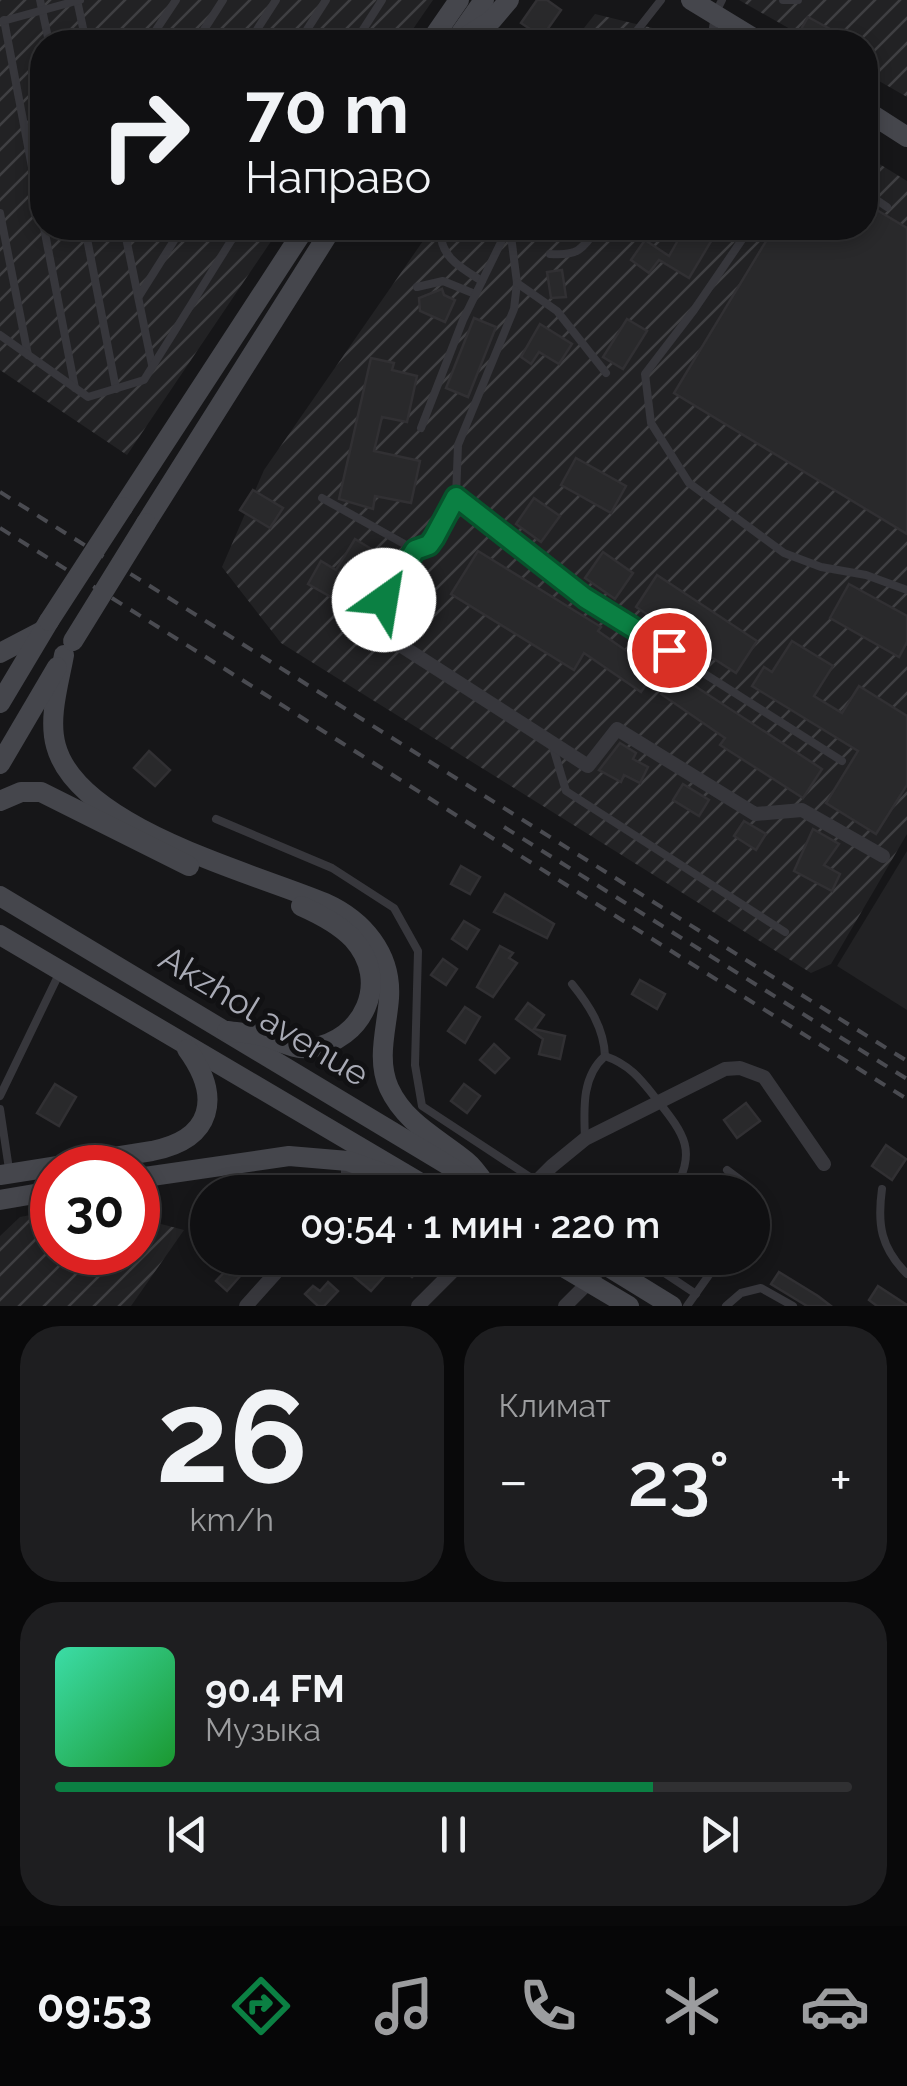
<!DOCTYPE html>
<html lang="ru">
<meta charset="utf-8">
<style>
body{margin:0;font-family:Raleway,sans-serif;background:#1e1e20;color:#f1f3f6;height:100vh;display:flex;flex-direction:column;font-size:38px;white-space:nowrap}
*{box-sizing:border-box;margin:0}
p{font-size:32px;color:#9c9d9f}
.icon{flex:none;width:55px;height:55px;fill:none;stroke:currentColor;stroke-width:2;stroke-linecap:round;stroke-linejoin:round}
.map{position:relative;height:1306px;overflow:hidden}
.drawer{display:flex;flex-direction:column;gap:20px;padding:20px;background:#09090a;flex:1}
.drawer>*{flex:none}
.hud{position:absolute;left:30px;top:30px;width:848px;height:210px;border-radius:40px;box-shadow:0 5px 15px #0003,0 0 0 2px #303032;background:#101012;color:#f1f3f6;overflow:hidden}
.speed{position:absolute;left:30px;top:1145px;display:flex;gap:20px;font-size:50px;font-weight:700;text-align:center}
.speed>*{display:grid;place-content:center;width:130px;height:130px;border-radius:50%;background:#101012;box-shadow:0 5px 15px #0003,0 0 0 2px #303032;line-height:1}
.speed .limit{border:15px solid #d22;background:#fff;color:#111}
.pin{position:absolute;display:grid;place-items:center;width:85px;height:85px;color:#fff;margin:-42px;border:5px solid #fff;border-radius:50%;box-shadow:0 2px 10px #0007}
.me{position:absolute;width:110px;margin:-55px;rotate:32deg;stroke-linejoin:round;filter:drop-shadow(0 0 8px #0008)}
.turn{display:flex;align-items:center;gap:35px;height:210px;padding:0 50px;font-size:45px}
.turn .icon{width:130px;height:130px;stroke-width:2.5}
.turn b{display:block;font-size:70px;line-height:85px}
.big{font-size:75px;font-weight:600;line-height:1.1}
.drawer .tile{flex:1;display:flex;flex-direction:column;justify-content:center;gap:15px;min-width:0;padding:0 35px;border-radius:40px;background:#1e1e20}
.drawer .dial{align-items:center;gap:0}
.dial b{font-size:130px;line-height:1}
.song{display:flex;align-items:center;gap:30px}
.cover{width:120px;height:120px;border-radius:15px;background:linear-gradient(135deg,hsl(160 70% 55%),hsl(130 70% 35%))}
.played{height:10px;border-radius:5px;background:linear-gradient(90deg,#0b8043 75%,#303032 75%)}
.keys{display:flex;justify-content:space-around;direction:ltr}
.heat{display:flex;justify-content:space-between;align-items:center;font-size:55px;direction:ltr}
.drawer .tiles{flex:1;display:grid;gap:20px;grid-template-columns:1fr 1fr}
.tile:last-child{grid-column:span 2}
.trip{position:absolute;left:190px;top:1175px;width:580px;height:100px;border-radius:50px;background:#101012;box-shadow:0 5px 15px #0003,0 0 0 2px #303032;font-weight:600;line-height:100px;text-align:center}
.dock{display:flex;height:160px;justify-content:space-around;align-items:center;background:#060607;color:#9c9d9f}
.dock .icon{width:70px;height:70px}
.dock .active{color:#0b8043}
.dock b{font-size:45px;color:#f1f3f6}
.map>svg:first-child{display:block}
.built{fill:#222224}
.industrial{fill:url(#industrial-furrows)}
.building{fill:#29292b;stroke:#313033;stroke-width:2.5}
.lines{fill:none;stroke-linecap:round;stroke-linejoin:round}
.lane{stroke:#37373c;stroke-width:8}
.street{stroke:#37373c;stroke-width:14}
.secondary{stroke:#45464c;stroke-width:20}
.rail{stroke:#4a4b51;stroke-width:4;stroke-dasharray:12 10;stroke-linecap:butt}
.secondary-bridge{stroke:#45464c;stroke-width:20}
.route-casing{stroke:#07532c;stroke-width:25}
.route{stroke:#0b8043;stroke-width:18}
.labels{text-anchor:middle;stroke-width:10;stroke-linejoin:round;paint-order:stroke}
.street-label{font-size:35px;fill:#a9abb6;stroke:#111113}
</style>
<div class="map">
<svg width="907" height="1306" viewBox="0 0 907 1306">
<defs>
<pattern id="industrial-furrows" width="10" height="10" patternUnits="userSpaceOnUse" patternTransform="scale(2.5)"><rect width="10" height="10" fill="#222224"/><path d="M-1 1l2-2M0 10L10 0M9 11l2-2" fill="none" stroke="#3f3f42"/></pattern>
</defs>
<rect width="100%" height="100%" fill="#161618"/>
<!-- built -->
<polygon class="built" points="907,851 907,1010 837,966"/>
<!-- industrial -->
<g class="industrial">
<polygon points="0,0 433,0 404,42 42,42 42,228 280,228 127,455 0,370"/>
<polygon points="739,0 907,0 907,97 865,73 865,42 813,42"/>
<polygon points="595,14 710,42 573,42"/>
<polygon points="865,155 907,181 907,834 831,964 811,973 281,643 222,567 264,470 432,228 865,228"/>
<polygon points="52,1211 52,1252 138,1252 138,1218 184,1230 131,1306 0,1306 0,1236 20,1217"/>
</g>
<!-- building -->
<g class="building">
<polygon points="537,0 547,0 561,10 542,37 521,23"/>
<polygon points="808,17 841,35 837,42 816,42 799,33"/>
<polygon points="865,203 907,228 907,534 674,393 774,228 865,228"/>
<polygon points="685,228 719,228 689,278 659,260 649,273 631,260 645,240 669,256"/>
<polygon points="562,270 566,297 551,298 547,272"/>
<polygon points="442,289 444,295 455,300 445,322 420,311 419,298"/>
<polygon points="474,318 496,327 468,397 446,388"/>
<polygon points="627,319 647,331 623,369 603,357"/>
<polygon points="540,324 572,344 559,364 539,352 531,364 521,357"/>
<polygon points="371,358 394,363 392,370 417,376 407,422 382,417 374,451 420,461 411,503 375,496 373,509 339,499"/>
<polygon points="576,458 626,486 611,513 561,485"/>
<polygon points="253,490 283,508 270,528 240,510"/>
<polygon points="534,498 560,516 541,542 516,524"/>
<polygon points="355,539 394,563 363,615 308,584 321,561 336,570"/>
<polygon points="478,551 601,627 598,631 655,671 641,692 584,653 574,670 451,594"/>
<polygon points="603,552 633,573 615,599 585,578"/>
<polygon points="657,575 757,641 736,673 694,646 702,635 688,625 680,636 636,607"/>
<polygon points="849,584 907,616 907,642 899,657 830,618"/>
<polygon points="409,586 429,600 416,620 395,606"/>
<polygon points="792,641 833,666 814,696 842,713 859,686 907,716 907,785 876,834 826,803 858,751 752,686 764,667 772,672"/>
<polygon points="675,673 822,769 803,798 720,745 725,738 661,694"/>
<polygon points="620,743 636,753 633,759 648,767 640,783 624,775 621,782 599,770"/>
<polygon points="149,751 170,770 155,786 134,768"/>
<polygon points="683,784 709,800 699,816 673,800"/>
<polygon points="744,821 766,834 756,850 734,836"/>
<polygon points="813,829 839,844 824,865 840,874 832,891 794,871"/>
<polygon points="461,866 480,877 470,894 451,884"/>
<polygon points="505,894 554,924 547,938 494,912"/>
<polygon points="464,921 479,930 467,949 452,939"/>
<polygon points="500,946 513,953 509,958 517,963 493,997 477,987"/>
<polygon points="443,959 457,969 446,985 431,975"/>
<polygon points="640,980 665,994 657,1009 632,994"/>
<polygon points="528,1003 544,1015 534,1029 565,1036 560,1059 539,1054 543,1039 516,1019"/>
<polygon points="465,1007 480,1017 465,1043 448,1031"/>
<polygon points="494,1044 509,1058 495,1073 480,1060"/>
<polygon points="55,1084 76,1097 59,1126 37,1113"/>
<polygon points="464,1084 480,1096 467,1113 451,1101"/>
<polygon points="746,1103 760,1121 737,1138 724,1120"/>
<polygon points="886,1145 906,1159 892,1180 872,1166"/>
<polygon points="701,1175 726,1192 689,1192"/>
<polygon points="62,1252 104,1252 88,1273"/>
<polygon points="332,1258 430,1258 412,1277 396,1263 371,1291"/>
<polygon points="231,1265 242,1274 227,1291 216,1281"/>
<polygon points="779,1272 818,1296 831,1306 807,1306 771,1284"/>
<polygon points="328,1282 338,1291 324,1306 318,1306 305,1294 313,1286 320,1291"/>
<polygon points="878,1286 907,1305 907,1306 877,1306 869,1300"/>
</g>
<g class="lines">
<!-- lane -->
<g class="lane">
<polyline points="40,0 49,42"/>
<polyline points="77,0 86,42"/>
<polyline points="783,0 798,0"/>
<polyline points="4,20 42,220"/>
<polyline points="3,21 80,0"/>
<polyline points="148,42 176,0"/>
<polyline points="196,42 223,0"/>
<polyline points="249,42 276,0"/>
<polyline points="299,42 326,0"/>
<polyline points="355,42 382,0"/>
<polyline points="628,42 661,0"/>
<polyline points="711,42 715,14 722,0"/>
<polyline points="865,192 887,207"/>
<polyline points="0,213 28,355"/>
<polyline points="44,228 75,388"/>
<polyline points="85,228 116,389"/>
<polyline points="124,228 152,365"/>
<path d="M441 228C438 256 461 268 482 281"/>
<polyline points="510,228 517,283 514,309 458,445 456,497 585,598 842,761"/>
<polyline points="750,228 694,310 645,374 651,423 689,483 784,553 821,567 866,575 907,590"/>
<path d="M550 254C577 256 583 250 597 228"/>
<polyline points="517,283 557,311 606,373"/>
<polyline points="417,287 443,281 475,294"/>
<polyline points="139,296 182,228"/>
<polyline points="0,335 88,397 144,380 239,228"/>
<polyline points="421,428 463,320 508,228"/>
<polyline points="322,498 415,550"/>
<polyline points="553,747 566,791 785,932"/>
<polyline points="216,819 332,868 394,908 418,951 415,1065 422,1106 536,1181"/>
<path d="M572 984C589 1005 604 1028 605 1056"/>
<polyline points="0,1096 59,974"/>
<polyline points="0,1109 9,1169"/>
<path d="M585 1139C584 1110 581 1077 605 1056 631 1065 642 1081 658 1101 684 1134 698 1152 673 1192"/>
<path d="M727 1170C741 1181 758 1188 752 1208"/>
<path d="M882 1189C877 1225 881 1248 907 1274"/>
<polyline points="642,1258 696,1294"/>
<polyline points="687,1306 721,1258"/>
<polyline points="726,1306 741,1293 761,1288 793,1306"/>
</g>
<!-- street -->
<g class="street">
<path d="M456 497C445 517 438 542 415 550L369 625 588 766 617 729 755 814 802 810 883 856"/>
<polyline points="343,1192 348,1182 348,1161"/>
<polyline points="526,1192 552,1166 585,1139 725,1069 740,1068 764,1077 824,1164"/>
<polyline points="246,1306 289,1258"/>
<polyline points="418,1306 466,1258"/>
<polyline points="565,1306 595,1276"/>
</g>
<!-- secondary -->
<g class="secondary">
<polyline points="691,0 760,42"/>
<polyline points="458,37 484,0"/>
<polyline points="430,42 459,0"/>
<polyline points="458,42 492,20 509,0"/>
<polyline points="865,110 907,137"/>
<polyline points="123,507 305,228"/>
<polyline points="146,523 332,228"/>
<polyline points="0,653 42,631"/>
<path d="M64 655C59 683 48 718 56 746 78 828 254 873 325 903 363 920 392 954 389 998 387 1028 376 1059 389 1088 405 1123 438 1138 466 1161 476 1169 483 1181 490 1191"/>
<polyline points="0,703 49,621"/>
<polyline points="0,764 57,667"/>
<polyline points="0,801 21,792 41,792 189,866"/>
<polyline points="0,896 466,1176"/>
<polyline points="0,935 436,1192"/>
<path d="M227 1031C240 1033 254 1033 266 1037 280 1041 294 1050 310 1048 364 1041 391 981 353 939 339 924 319 914 301 906"/>
<path d="M0 1175 152 1151C213 1139 222 1097 187 1049"/>
<polyline points="138,1178 289,1156 348,1161 391,1176"/>
<polyline points="0,1200 52,1191"/>
<polyline points="548,1258 629,1306"/>
<polyline points="594,1258 672,1306"/>
</g>
<!-- rail -->
<g class="rail">
<polyline points="0,492 907,1061"/>
<path d="M0 528C303 717 604 910 907 1099"/>
<polyline points="504,827 907,1079"/>
</g>
<!-- secondary-bridge -->
<g class="secondary-bridge">
<polyline points="49,621 123,507"/>
<polyline points="73,641 146,523"/>
</g>
</g>
<g class="lines">
<!-- route casing -->
<g class="route-casing">
<polyline id="route" points="384,600 415,550 429,545 434,538 456,497 585,598 669,650"/>
</g>
<!-- route -->
<use href="#route" class="route"/>
</g>
<g class="labels">
<!-- street labels -->
<g class="street-label">
<text transform="translate(264 1016) rotate(31)" y="12">Akzhol avenue</text>
</g>
</g>
</svg>
<div class="speed"><div class="limit">30</div></div>
<div class="pin" style="left:669px;top:650px;background:#d93025"><svg class="icon" aria-label="arrive" viewBox="0 0 24 24"><path d="M6 21V4h12l-3 4 3 4H6"/></svg></div>
<svg class="me" style="left:384px;top:600px" viewBox="-20 -20 40 40"><circle r="19" fill="#fff"/><path d="M0-13L10 11 0 6-10 11z" fill="#0b8043"/></svg>
<div class="trip">09:54 · 1 мин · 220 m</div>
<div class="hud">
<div class="turn"><svg class="icon" aria-label="right" viewBox="0 0 24 24"><path d="M7 20v-9h11M14 6l5 5-5 5"/></svg><div><b>70 m</b>Направо</div></div>
</div>
</div>
<section class="drawer">
<div class="tiles">
<div class="tile dial"><b>26</b><p>km/h</p></div>
<div class="tile"><p>Климат</p>
<div class="heat"><a>−</a><b class="big">23°</b><a>+</a></div>
</div>
<div class="tile">
<div class="song"><i class="cover"></i><div><b>90.4 FM</b><p>Музыка</p></div></div>
<div class="played"></div>
<div class="keys"><svg class="icon" aria-label="previous" viewBox="0 0 24 24"><path d="M18 5L8 12l10 7zM5 5v14"/></svg><svg class="icon" aria-label="pause" viewBox="0 0 24 24"><path d="M8 5v14M16 5v14"/></svg><svg class="icon" aria-label="next" viewBox="0 0 24 24"><path d="M6 5l10 7-10 7zM19 5v14"/></svg></div>
</div>
</div>
</section>
<nav class="dock">
<b>09:53</b>
<svg class="icon active" aria-label="directions" viewBox="0 0 24 24"><path d="M12 3l9 9-9 9-9-9zM9 14v-3h6M13 9l2 2-2 2"/></svg>
<svg class="icon" aria-label="music" viewBox="0 0 24 24"><path d="M9 18V5l10-2v13"/><circle cx="6" cy="18" r="3"/><circle cx="16" cy="16" r="3"/></svg>
<svg class="icon" aria-label="phone" viewBox="0 0 24 24"><path d="M5 4h4l2 5-3 2q2 4 5 5l2-3 5 2v4C11 20 4 13 5 4z"/></svg>
<svg class="icon" aria-label="climate" viewBox="0 0 24 24"><path d="M12 3v18M4 7l16 10M4 17L20 7"/></svg>
<svg class="icon" aria-label="car" viewBox="0 0 24 24"><path d="M5 17H2v-5l4-1 3-4h7l3 4 3 1v5h-3M9 17h6M6 11h13"/><circle cx="7" cy="17" r="2"/><circle cx="17" cy="17" r="2"/></svg>
</nav>
